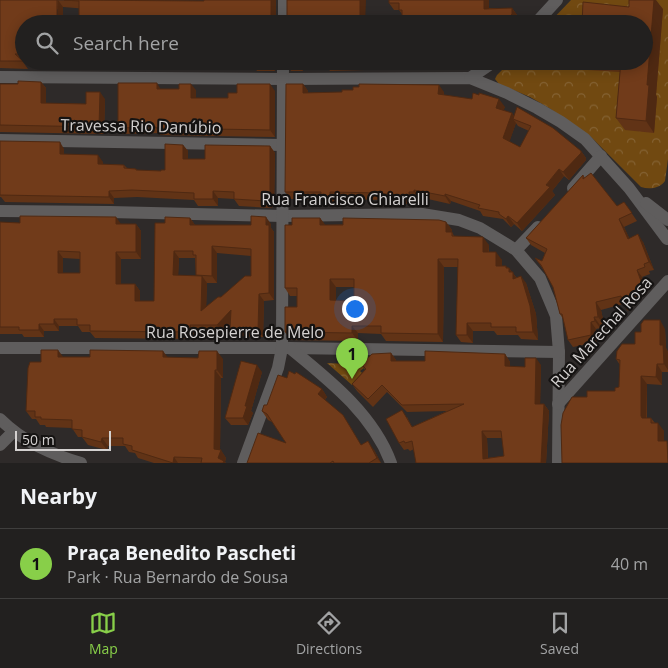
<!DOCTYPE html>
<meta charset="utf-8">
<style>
:root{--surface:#22201f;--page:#2a2828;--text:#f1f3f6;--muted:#a2a3a4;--line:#3f3e3d;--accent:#88cf49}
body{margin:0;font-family:"Open Sans",sans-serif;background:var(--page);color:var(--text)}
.scale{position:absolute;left:15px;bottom:12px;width:96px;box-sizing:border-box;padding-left:5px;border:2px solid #d4d1d0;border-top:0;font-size:14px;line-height:18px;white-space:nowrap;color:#d4d1d0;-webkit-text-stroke:4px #151312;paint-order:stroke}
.you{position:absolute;left:354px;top:308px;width:18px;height:18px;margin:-12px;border:4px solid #fff;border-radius:50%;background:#1a73e8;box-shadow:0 0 0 8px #1a73e833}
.badge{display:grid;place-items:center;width:32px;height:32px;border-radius:50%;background:var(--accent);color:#111;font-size:16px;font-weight:700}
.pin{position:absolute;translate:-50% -41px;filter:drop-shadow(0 1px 2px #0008)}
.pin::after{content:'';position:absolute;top:26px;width:18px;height:15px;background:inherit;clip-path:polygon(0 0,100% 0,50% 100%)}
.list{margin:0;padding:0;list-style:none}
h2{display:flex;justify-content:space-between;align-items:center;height:65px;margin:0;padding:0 20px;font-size:21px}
h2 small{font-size:16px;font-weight:400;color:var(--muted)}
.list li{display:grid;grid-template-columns:32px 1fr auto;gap:15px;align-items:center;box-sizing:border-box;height:70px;padding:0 20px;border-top:1px solid var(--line)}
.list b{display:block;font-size:19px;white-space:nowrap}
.list p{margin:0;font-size:16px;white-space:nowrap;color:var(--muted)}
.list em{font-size:16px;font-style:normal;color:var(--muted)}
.icon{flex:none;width:28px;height:28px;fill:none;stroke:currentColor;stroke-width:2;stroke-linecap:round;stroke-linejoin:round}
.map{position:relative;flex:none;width:668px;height:463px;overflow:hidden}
.search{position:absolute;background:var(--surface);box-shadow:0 2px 12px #0003;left:15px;right:15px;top:15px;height:55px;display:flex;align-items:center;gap:12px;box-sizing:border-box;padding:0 18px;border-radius:28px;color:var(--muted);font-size:19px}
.sheet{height:135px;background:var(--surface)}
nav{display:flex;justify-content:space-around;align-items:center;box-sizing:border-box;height:70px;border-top:1px solid var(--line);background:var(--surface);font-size:14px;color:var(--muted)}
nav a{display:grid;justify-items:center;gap:2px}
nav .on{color:var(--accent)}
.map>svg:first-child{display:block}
</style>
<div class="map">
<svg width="668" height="463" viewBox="0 0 668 463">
<defs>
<pattern id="forest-crowns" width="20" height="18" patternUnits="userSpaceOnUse" patternTransform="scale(1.25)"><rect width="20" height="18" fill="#714911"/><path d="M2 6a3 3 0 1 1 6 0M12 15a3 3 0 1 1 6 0" fill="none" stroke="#846233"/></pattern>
</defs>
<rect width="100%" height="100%" fill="#2e2a29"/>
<g fill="url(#forest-crowns)">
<path d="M 571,0 L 668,0 L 668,159 L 665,181 C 660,188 650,190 641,187 L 590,136 L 549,108 L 530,97 L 499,84 L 495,79 L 497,75 L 511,61 L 644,61 L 644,24 L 548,24 Z"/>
<polygon points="327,363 368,365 360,371 362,373 352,385"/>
</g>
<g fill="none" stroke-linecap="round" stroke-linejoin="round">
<g stroke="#5f5d5d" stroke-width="12">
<polyline points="284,24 284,0"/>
<polyline points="535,24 557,0"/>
<polyline points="0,77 283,79 470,78 507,93 537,108 561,122 585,139 629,188 667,239"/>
<polyline points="470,78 495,61"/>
<polyline points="0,140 282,145"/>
<polyline points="573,188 601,156"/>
<polyline points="646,203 668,220"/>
<polyline points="0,211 110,212 282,216 422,214 459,220 480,228 516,250 540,278 556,316 559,352 558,463"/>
<polyline points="516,250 538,227"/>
<polyline points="0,348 290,348 559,352"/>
<path d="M 290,348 C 329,380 373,414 391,463"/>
<polyline points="558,404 668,281"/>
<path d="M 0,419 C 23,442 51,454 81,463"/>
<polyline points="0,445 13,432"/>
<polyline points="243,463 278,368 282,348 283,61"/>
</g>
</g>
<g fill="#613316" fill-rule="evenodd">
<polygon points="0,0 204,1 276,0 276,24 63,7 24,24 24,61 31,61 23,62 28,69 0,68"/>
<polygon points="389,0 489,0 489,8 512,8 517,15 517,21 514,24 402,24 402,14 399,10 394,10 389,3"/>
<polygon points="629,7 663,9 656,95 657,97 654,133 625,130 616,118 620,72 588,70 582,61 644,61"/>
<polygon points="49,61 200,61 199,70 135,69 131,64 113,64 113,69 65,69 60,62"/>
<polygon points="239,61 276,61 275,71 257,71 252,64 241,64"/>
<polygon points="286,61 365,61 365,70 330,71 326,65 303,64 303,71 291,71 286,63"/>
<rect x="406" y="61" width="18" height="1"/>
<polygon points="448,61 468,61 462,66 453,70"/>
<polygon points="41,82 46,88 46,103 86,104 105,99 104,134 0,132 0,84 18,84"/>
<path d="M 303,84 L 308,91 L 308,93 L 444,92 L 444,95 L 505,107 L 503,110 L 512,113 L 514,116 L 581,151 L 586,158 L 586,160 L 569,180 L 564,176 L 552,191 L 555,195 L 522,231 L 514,224 L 511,227 L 503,219 L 483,216 L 480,211 L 451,201 L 450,204 L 419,197 L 419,200 L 415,200 L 414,205 L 385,200 L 336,199 L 335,206 L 326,206 L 321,200 L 291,199 L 285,192 ZM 516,123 L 518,126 L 529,131 L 520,147 L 509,142 Z"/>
<polygon points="161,89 196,90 196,98 228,98 237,93 275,91 275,137 160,135 159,133 122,134 118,128"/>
<polygon points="0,141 64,149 64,154 103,162 103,164 124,165 127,168 136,169 137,170 161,171 165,170 183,145 188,151 188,159 205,159 270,146 275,153 274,206 271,208 239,206 234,199 218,198 218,206 198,206 194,200 137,197 114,198 114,204 5,202 1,197 0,197"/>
<polygon points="583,175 585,178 617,206 624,202 637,221 624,227 629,238 643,242 654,270 649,271 650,274 642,277 647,291 628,311 623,304 601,310 604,324 600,325 600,328 596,329 597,342 573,347 568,340 563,319 560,314 553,287 543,269 535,258 542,261 545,253 531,245 526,238"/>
<path d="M 190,218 L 195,225 L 251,225 L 271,224 L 271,228 L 274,232 L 274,300 L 264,301 L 263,337 L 235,336 L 230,329 L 231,323 L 222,332 L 195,332 L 195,339 L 95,338 L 90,332 L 82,332 L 78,326 L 59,326 L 59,331 L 44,331 L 44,337 L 24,337 L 22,334 L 0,334 L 0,222 L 20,223 L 136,224 L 141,231 L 141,259 L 121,259 L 121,284 L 135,284 L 140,291 L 140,301 L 154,301 L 165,223 ZM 217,253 L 251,256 L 251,276 L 221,297 L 206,306 L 207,283 L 217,283 ZM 63,258 L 80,259 L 80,273 L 63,273 ZM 179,258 L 195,258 L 196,276 L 178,275 Z"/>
<path d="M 320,218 L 325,225 L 446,222 L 452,230 L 452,232 L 454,236 L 489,245 L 489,252 L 502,260 L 502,266 L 509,268 L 516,277 L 526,283 L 536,314 L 538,340 L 521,339 L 518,335 L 497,335 L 494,331 L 473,331 L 473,343 L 461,342 L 456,335 L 458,267 L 444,267 L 443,342 L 386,341 L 381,334 L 358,333 L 358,341 L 290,340 L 285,332 L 297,307 L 297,296 L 290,296 L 285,288 L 292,225 ZM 336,287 L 354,287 L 354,301 L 336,300 Z"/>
<polygon points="665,329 666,348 668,352 668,372 662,372 662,385 647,384 647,418 651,418 655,423 664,431 664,441 668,463 587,397 615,391 619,387 620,365 616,359 635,344 641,332"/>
<path d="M 391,353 L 396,360 L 396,361 L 425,361 L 505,354 L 510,362 L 510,367 L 525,367 L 541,365 L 540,404 L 544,404 L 549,411 L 546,463 L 416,463 L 414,449 L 410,451 L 408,449 L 404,450 L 399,443 L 407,417 L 412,427 L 447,411 L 407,412 L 387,392 L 373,407 L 357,391 L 352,384 L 365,370 L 361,364 ZM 487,438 L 502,438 L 504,456 L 488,458 Z"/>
<polygon points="63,357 168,358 223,359 223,378 221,378 220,449 226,458 225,462 226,463 154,463 138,458 135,453 129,452 125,446 108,446 107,450 88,445 82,437 78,437 72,428 46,427 45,425 40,425 36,419 32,419 26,411"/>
<polygon points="262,372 251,411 253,413 248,425 231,425 225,418"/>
<polygon points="287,378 322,389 327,397 325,400 348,423 361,445 374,450 381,463 247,463 286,443 272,422 268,420 262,411 267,405"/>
</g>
<g fill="#4f2912">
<polygon points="58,0 63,7 63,24 57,24"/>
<polygon points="271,0 276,0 276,24 275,24 271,17"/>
<polygon points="360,0 366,0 365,24 360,24"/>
<polygon points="484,0 489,0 489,16 484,9"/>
<polygon points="649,0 656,0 663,9 656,95 657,97 654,133 646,121"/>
<polygon points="512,8 517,15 517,21 514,24 503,24"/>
<polygon points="108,61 111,61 113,64 113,69"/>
<polygon points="194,61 200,61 199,70 194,63"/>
<polygon points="270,61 276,61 275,71 270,63"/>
<polygon points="298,61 301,61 303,64 303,71 298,63"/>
<polygon points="360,61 365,61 365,70 360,63"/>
<polygon points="41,82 46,88 46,110 41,103"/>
<polygon points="157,83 161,90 157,89"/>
<polygon points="191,84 196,90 196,104 191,98"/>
<polygon points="270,84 275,91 275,137 270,130"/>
<polygon points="303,84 308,91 308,101 303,93"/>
<polygon points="439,85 444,92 443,102 438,94"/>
<polygon points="100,92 105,99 104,134 99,127"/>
<polygon points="499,99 505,107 502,115 496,108"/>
<polygon points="512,113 517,120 513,119 516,123 508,146 503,138"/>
<polygon points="60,142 64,149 64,161 60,154"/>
<polygon points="183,145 188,151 188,166 183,159"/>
<polygon points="270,146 275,153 274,206 270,200"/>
<polygon points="581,151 586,158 586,160 569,180 563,172"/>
<polygon points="98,155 103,162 102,171 98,164"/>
<polygon points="559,169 564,176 552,191 555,195 522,231 517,223"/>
<polygon points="414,190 419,197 419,200 414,192"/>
<polygon points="109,191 114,198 114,204 109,197"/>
<polygon points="213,191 218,198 218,206 213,199"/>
<polygon points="330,192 336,199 335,206 330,199"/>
<polygon points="409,192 415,200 414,205 409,197"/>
<polygon points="445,194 451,201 450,204 445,196"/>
<polygon points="508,216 514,224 511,227 506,219"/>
<polygon points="116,217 121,224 116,224"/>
<polygon points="266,217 271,224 271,228 274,232 274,300 269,293"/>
<polygon points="190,218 195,225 190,225"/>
<polygon points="320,218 326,226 320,225"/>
<polygon points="619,219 624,227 633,246 628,239"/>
<polygon points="446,222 452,230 451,240 446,232"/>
<polygon points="136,224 141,231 141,259 136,252"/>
<polygon points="638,234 643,242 654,270 649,262"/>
<polygon points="483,237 489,245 488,260 483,252"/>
<polygon points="212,246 217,253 217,283 212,276"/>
<polygon points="58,251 63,258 63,280 58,273"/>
<polygon points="174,251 179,258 178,282 173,275"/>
<polygon points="116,252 121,259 121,291 116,284"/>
<polygon points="496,252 502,260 502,274 496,266"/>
<polygon points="438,259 444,267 443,342 438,334"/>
<polygon points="506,266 509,270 509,268 518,280 518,287 506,268"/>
<polygon points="637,270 642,277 647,291 642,284"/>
<polygon points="202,276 207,283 206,318 201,311"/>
<polygon points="521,276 526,283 536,314 538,340 533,332"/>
<polygon points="330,279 336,287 336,308 330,300"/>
<polygon points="135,284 140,291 140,308 135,301"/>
<polygon points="259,294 264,301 263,337 258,330"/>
<polygon points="596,302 601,310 604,324 598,317"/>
<polygon points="231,310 236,317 222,332 217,325"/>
<polygon points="594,317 600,325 600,328 595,321"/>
<polygon points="54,319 59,326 59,331 54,324"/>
<polygon points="660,320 665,329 666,348 668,352 668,370 664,364 660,345"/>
<polygon points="591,322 596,329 597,342 591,335"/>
<polygon points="467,323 473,331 473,343 467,335"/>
<polygon points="39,324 44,331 44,337 39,330"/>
<polygon points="190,325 195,332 195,339 190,332"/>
<polygon points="352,326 358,333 358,341 352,333"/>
<polygon points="58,350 64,358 58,357"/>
<polygon points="163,351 169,359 163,357"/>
<polygon points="217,351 223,359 223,378 217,370"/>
<polygon points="391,353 396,360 396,368 391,361"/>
<polygon points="505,354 510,362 510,374 505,366"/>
<polygon points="536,358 541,365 540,411 535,404"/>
<polygon points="657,364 662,372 662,385 656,377"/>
<polygon points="257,365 262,372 251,411 253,413 248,425 243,418 245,406"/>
<polygon points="215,370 221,378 220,453 221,450 226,458 225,462 226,463 221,463 218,458 214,449"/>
<polygon points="641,376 647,384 646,424 641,416"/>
<polygon points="322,389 327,397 323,402 318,394"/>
<polygon points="544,404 549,411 546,463 541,463"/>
<polygon points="658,423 664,431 664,449 658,441"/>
<polygon points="482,431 487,438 488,463 483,459"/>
<polygon points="102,438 108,446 107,450 101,442"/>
<polygon points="368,441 374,450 381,463 377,458"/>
<polygon points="174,457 178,463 173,463"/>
</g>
<g fill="#713b1a" stroke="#4f2912" fill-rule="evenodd">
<polygon points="0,0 57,0 57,24 24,24 24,54 15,54 23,61 0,61"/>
<polygon points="64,0 204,1 204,0 271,0 271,17 274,23 276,24 79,24 79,1"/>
<polygon points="287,0 360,0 360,24 281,24 283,23 287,17"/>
<polygon points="389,0 484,0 484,9 512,8 512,14 503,24 402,24 402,10 399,10 399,3 389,3"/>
<polygon points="629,0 654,0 647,85 649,85 646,121 616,118 621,61 644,61 644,24 582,24 583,2 629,7"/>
<polygon points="130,61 194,61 194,63"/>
<rect x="252" y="61" width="18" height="2"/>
<rect x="286" y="61" width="12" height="2"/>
<rect x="325" y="61" width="35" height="2"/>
<polygon points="18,81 41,82 41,103 86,104 86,92 100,92 99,127 0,125 0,84 18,84"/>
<polygon points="118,83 157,83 157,89 179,89 179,84 191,84 191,98 228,98 228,93 237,93 237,84 270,84 270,130 156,128 156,127 118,128"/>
<polygon points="286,84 303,84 303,93 342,92 342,90 353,90 353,87 359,87 359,84 439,85 438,94 472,99 473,93 479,95 479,93 499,99 496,108 512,113 503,138 520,147 531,126 513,119 517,107 553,128 581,151 581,153 563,172 559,169 546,185 550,187 517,223 508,216 506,219 499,214 499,212 478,208 480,205 445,194 445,196 414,190 414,192 409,192 409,197 380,193 330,192 330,199 321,199 321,192 285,192"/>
<polygon points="0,141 60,142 60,154 98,155 98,164 124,165 124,168 136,169 136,170 161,171 161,170 165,170 165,144 183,145 183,159 205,159 205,145 270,146 270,200 266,201 234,199 234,192 213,191 213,199 194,199 194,193 132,190 109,191 109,197 0,195"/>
<polygon points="591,173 617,206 624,202 632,213 619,219 628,239 638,234 649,262 644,264 645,267 637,270 642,284 623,304 621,296 596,302 598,317 594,317 595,321 591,322 591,335 568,340 562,314 560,314 553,287 541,265 535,258 542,261 547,249 526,238 583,175 583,179"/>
<path d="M 20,216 L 116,217 L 116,224 L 136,224 L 136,252 L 116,252 L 116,284 L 135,284 L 135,301 L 154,301 L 155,223 L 165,223 L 165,217 L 190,218 L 190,225 L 251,225 L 251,216 L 266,217 L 266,225 L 269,225 L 269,293 L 259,294 L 258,330 L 230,329 L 231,310 L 217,325 L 190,325 L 190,332 L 90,331 L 90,325 L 77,325 L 77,319 L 54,319 L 54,324 L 39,324 L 39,330 L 19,330 L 19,327 L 0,327 L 0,222 L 20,223 ZM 212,246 L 251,249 L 251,276 L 245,276 L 221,297 L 218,297 L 201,311 L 202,276 L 173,275 L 174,251 L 193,251 L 193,255 L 196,255 L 196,275 L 212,276 ZM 58,251 L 80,252 L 80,273 L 58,273 Z"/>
<path d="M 292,218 L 320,218 L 320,225 L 343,225 L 343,218 L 439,220 L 446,222 L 446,232 L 452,232 L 452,236 L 483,237 L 483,252 L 496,252 L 496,266 L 506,266 L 506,268 L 509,268 L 509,272 L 513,272 L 513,279 L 521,276 L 530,306 L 533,332 L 516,332 L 516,327 L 491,327 L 491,323 L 467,323 L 467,335 L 456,335 L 458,259 L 438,259 L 438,334 L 381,333 L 381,326 L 352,326 L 352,333 L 285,332 L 285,307 L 297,307 L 297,288 L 285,288 L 285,225 L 292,225 ZM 330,279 L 354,279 L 354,301 L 330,300 Z"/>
<polygon points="644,320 660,320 660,345 663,345 664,364 657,364 656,377 641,376 641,416 642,418 651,418 651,423 658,423 658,441 667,441 668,463 562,463 561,425 563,413 572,397 587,397 587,391 615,391 615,388 619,387 620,360 616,359 617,351 622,344 635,344 635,332 641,332 641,324"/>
<polygon points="41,350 58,350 58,357 90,357 90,350 163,351 163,357 198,358 199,351 217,351 217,370 215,370 214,449 221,450 218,458 224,461 223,463 201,463 202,458 174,457 173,463 132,450 132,446 123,444 123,438 102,438 101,442 82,437 82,430 72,429 72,420 41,419 41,417 35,417 35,411 26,411 28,368 30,362 41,362"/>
<path d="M 425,351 L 505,354 L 505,366 L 525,367 L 525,358 L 536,358 L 535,404 L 544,404 L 541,463 L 416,463 L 412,441 L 405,443 L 404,441 L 399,443 L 386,419 L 402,410 L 412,427 L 464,404 L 402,405 L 382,385 L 368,399 L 352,384 L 366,369 L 361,364 L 372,354 L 391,353 L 391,361 L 425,361 ZM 482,431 L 501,431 L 504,456 L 483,459 Z"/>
<polygon points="241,361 257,365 245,406 247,406 243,418 225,418"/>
<polygon points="289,371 295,374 296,372 322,389 318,394 343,415 361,445 368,441 377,458 369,463 334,463 333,461 330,463 247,463 258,433 286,443 267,414 262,411 264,405 267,405 278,375 287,378"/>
</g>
<g text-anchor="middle" stroke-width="4.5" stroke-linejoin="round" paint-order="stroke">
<g font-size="16" fill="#d4d1d0" stroke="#151312">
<text transform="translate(141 126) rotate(1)" y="6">Travessa Rio Danúbio</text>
<text x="345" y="205">Rua Francisco Chiarelli</text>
<text x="235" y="338">Rua Rosepierre de Melo</text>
<text transform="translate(601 332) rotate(-48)" y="6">Rua Marechal Rosa</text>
</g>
</g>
</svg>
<div class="scale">50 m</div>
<div class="you"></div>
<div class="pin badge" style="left:352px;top:379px">1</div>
<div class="search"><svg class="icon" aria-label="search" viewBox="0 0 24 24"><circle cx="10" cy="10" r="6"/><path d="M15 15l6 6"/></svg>Search here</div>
</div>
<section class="sheet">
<h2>Nearby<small></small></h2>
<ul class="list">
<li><span class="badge">1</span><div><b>Praça Benedito Pascheti</b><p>Park · Rua Bernardo de Sousa</p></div><em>40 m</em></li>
</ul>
</section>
<nav>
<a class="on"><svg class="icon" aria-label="map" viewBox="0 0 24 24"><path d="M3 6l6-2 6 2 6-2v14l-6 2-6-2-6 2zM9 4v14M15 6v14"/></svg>Map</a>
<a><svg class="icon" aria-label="directions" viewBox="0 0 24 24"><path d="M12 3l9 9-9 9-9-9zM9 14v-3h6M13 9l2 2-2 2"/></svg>Directions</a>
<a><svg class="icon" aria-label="saved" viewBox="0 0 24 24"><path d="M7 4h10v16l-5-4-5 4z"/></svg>Saved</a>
</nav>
